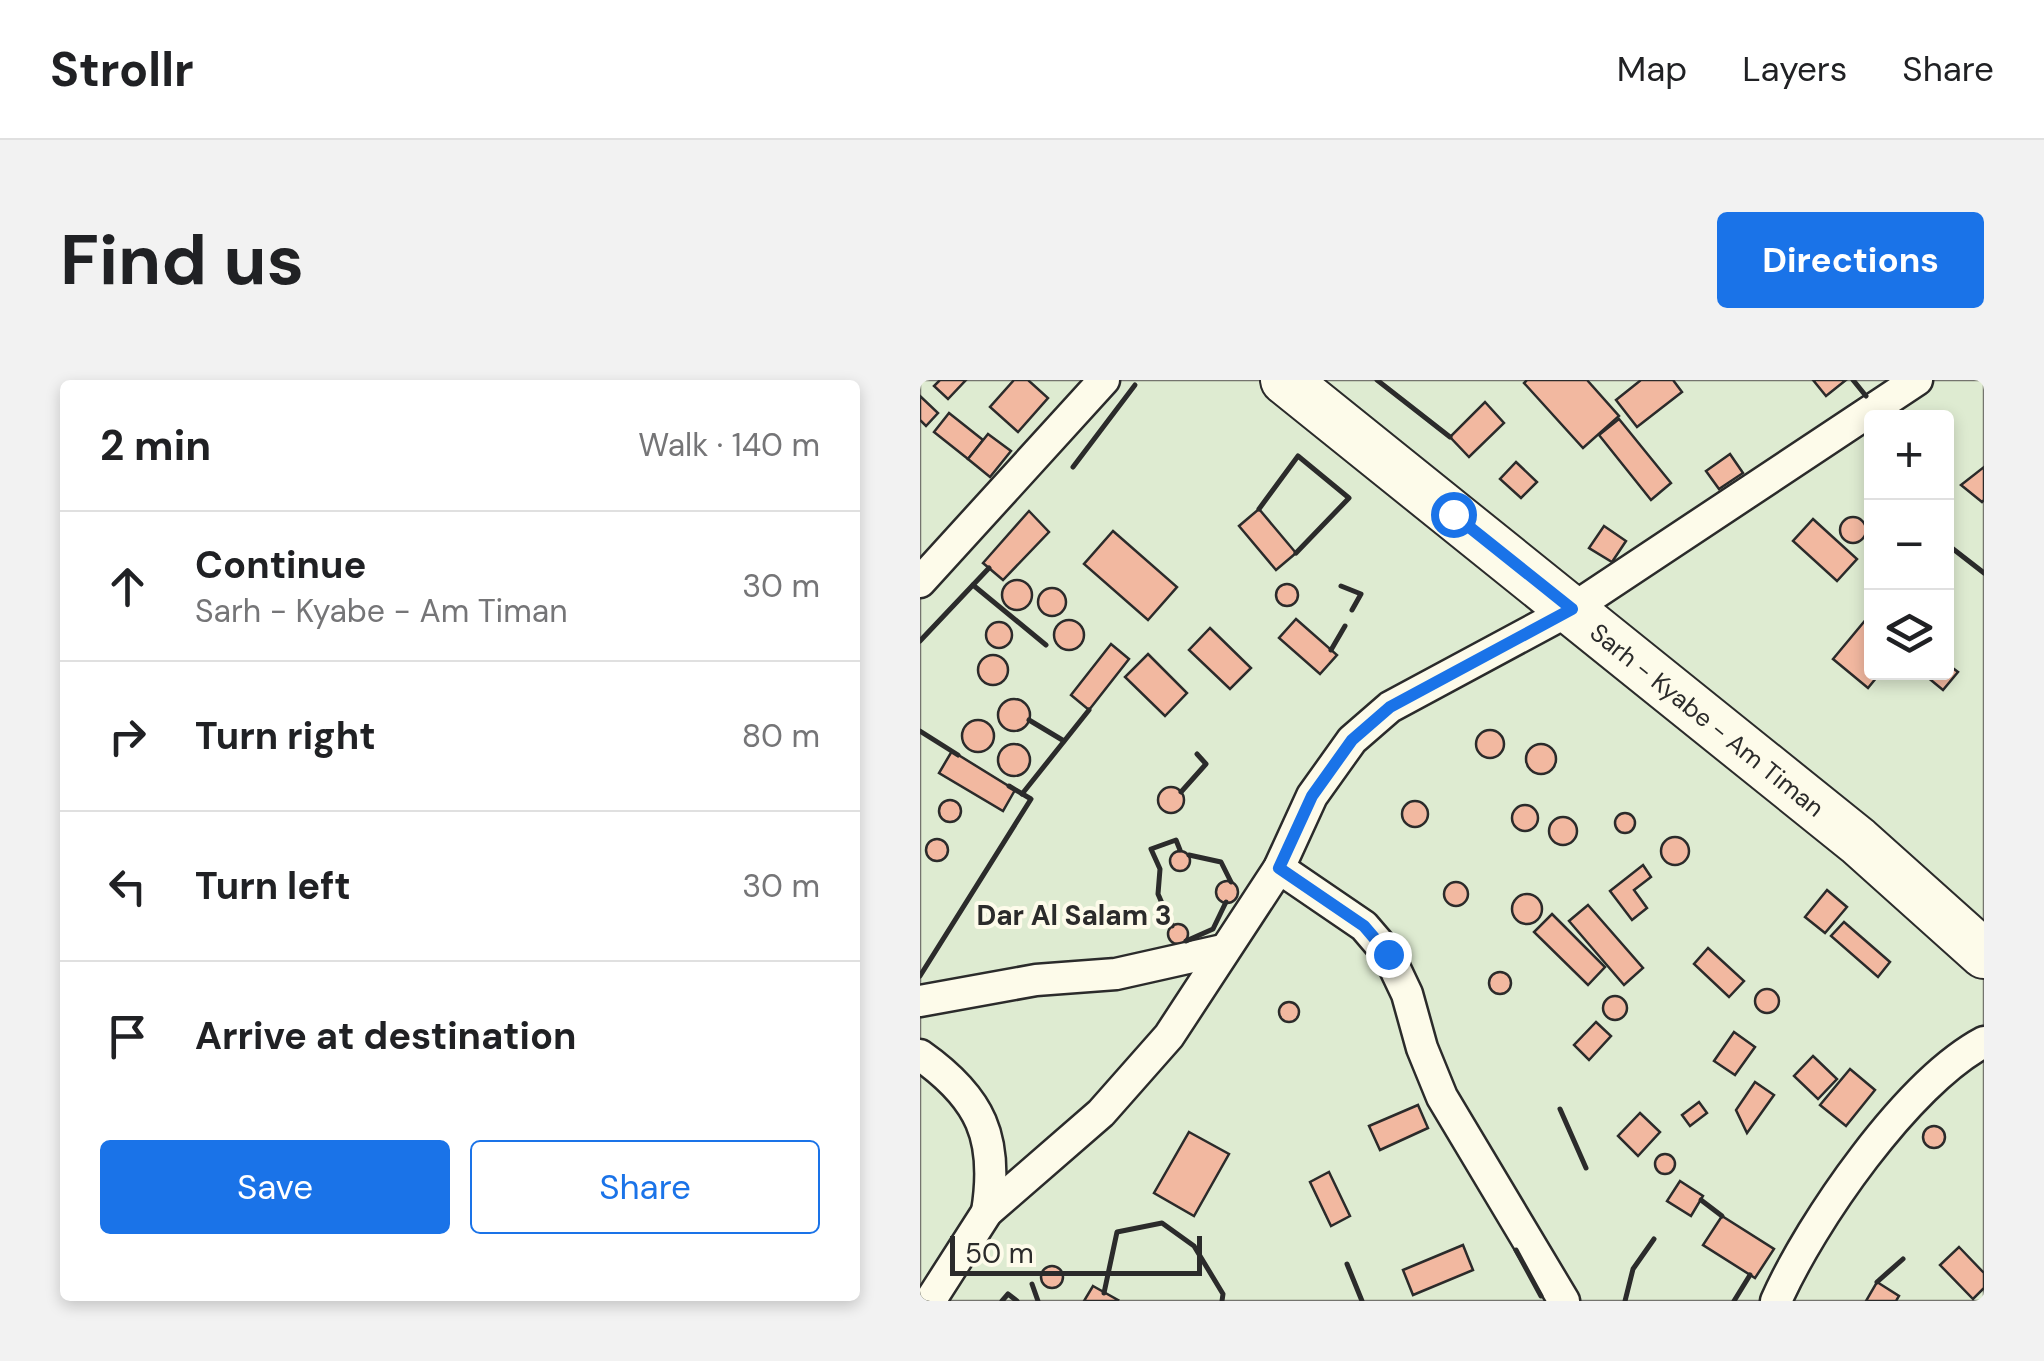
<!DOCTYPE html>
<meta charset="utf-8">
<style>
:root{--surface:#fff;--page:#f2f2f2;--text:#202124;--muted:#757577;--line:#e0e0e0;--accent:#1a73e8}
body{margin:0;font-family:"DM Sans",sans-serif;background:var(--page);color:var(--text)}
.controls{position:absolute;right:30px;top:30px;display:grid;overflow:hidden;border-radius:10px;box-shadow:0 5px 15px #0003}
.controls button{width:90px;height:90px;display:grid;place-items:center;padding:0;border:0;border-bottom:2px solid var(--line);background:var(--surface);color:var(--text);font:50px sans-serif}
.scale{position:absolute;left:30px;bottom:25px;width:252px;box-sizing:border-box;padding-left:10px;border:5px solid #2b2b2b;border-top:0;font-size:28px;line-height:35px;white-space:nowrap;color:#2b2b2b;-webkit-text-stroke:8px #fdfbea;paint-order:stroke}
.stop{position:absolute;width:30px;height:30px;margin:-22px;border:8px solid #1a73e8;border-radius:50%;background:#fff}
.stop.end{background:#1a73e8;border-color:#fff;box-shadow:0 2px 10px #0008}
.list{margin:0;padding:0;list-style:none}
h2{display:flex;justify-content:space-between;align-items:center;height:130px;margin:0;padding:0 40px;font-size:42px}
h2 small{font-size:32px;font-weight:400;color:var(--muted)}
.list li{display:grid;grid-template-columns:65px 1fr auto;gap:30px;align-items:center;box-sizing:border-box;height:150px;padding:0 40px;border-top:2px solid var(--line)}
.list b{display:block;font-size:38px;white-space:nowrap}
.list p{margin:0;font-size:32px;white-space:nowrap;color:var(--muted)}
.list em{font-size:32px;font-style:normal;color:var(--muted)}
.actions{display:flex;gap:20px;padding:30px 40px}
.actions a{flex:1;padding:22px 0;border:2px solid var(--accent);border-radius:10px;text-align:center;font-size:35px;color:var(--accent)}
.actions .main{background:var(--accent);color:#fff}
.icon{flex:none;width:55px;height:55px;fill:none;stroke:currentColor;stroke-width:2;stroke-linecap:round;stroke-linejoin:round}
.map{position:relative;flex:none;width:1064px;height:921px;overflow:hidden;border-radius:10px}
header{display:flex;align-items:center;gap:60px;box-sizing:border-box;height:140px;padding:0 50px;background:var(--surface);border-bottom:2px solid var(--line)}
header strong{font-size:48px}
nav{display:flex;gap:55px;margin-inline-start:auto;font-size:35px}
.intro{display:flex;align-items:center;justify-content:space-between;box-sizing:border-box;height:240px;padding:0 60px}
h1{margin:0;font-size:70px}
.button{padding:25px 45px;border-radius:10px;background:var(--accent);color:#fff;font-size:35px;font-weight:700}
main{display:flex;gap:60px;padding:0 60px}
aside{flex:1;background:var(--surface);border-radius:10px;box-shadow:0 5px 15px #0003}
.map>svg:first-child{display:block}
</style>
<header>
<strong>Strollr</strong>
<nav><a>Map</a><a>Layers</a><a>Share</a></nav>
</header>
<div class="intro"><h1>Find us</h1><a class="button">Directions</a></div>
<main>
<aside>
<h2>2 min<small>Walk · 140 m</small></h2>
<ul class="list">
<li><svg class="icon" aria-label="ahead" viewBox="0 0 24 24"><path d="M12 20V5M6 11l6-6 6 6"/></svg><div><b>Continue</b><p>Sarh - Kyabe - Am Timan</p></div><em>30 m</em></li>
<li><svg class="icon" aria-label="right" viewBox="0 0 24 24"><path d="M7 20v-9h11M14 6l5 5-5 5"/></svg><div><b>Turn right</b></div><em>80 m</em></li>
<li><svg class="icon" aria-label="left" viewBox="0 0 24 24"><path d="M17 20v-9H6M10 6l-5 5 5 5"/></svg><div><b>Turn left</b></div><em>30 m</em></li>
<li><svg class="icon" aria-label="arrive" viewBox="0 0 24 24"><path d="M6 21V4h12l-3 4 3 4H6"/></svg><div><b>Arrive at destination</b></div></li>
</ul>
<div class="actions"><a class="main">Save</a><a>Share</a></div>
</aside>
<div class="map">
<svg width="1064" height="921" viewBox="0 0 1064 921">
<rect width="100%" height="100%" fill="#fdfbea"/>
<path fill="#deebd1" stroke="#74746e" stroke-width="2.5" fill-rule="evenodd" d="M 0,0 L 1064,0 L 1064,921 L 0,921 ZM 952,38 L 1026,38 L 1026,292 L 952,292 Z"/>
<g fill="#f2b8a0" stroke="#2b2b2b" stroke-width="2.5">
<polygon points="20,0 46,0 28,19 14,6"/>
<polygon points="94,0 108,0 128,18 98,52 70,27"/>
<polygon points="607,0 667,0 699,36 663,68 604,3"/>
<polygon points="721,0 753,0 762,12 717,47 696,20"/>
<polygon points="893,0 926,0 906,16"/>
<polygon points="0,16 18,33 6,46 0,40"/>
<polygon points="565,22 584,43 549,77 530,57"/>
<polygon points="29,33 63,60 48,79 14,52"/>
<polygon points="699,39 751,103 731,120 679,55"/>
<polygon points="68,54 91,71 70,97 48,79"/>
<polygon points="810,74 823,93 799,109 786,91"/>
<polygon points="596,82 617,102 601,118 580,99"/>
<polygon points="1064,87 1064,120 1062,122 1041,105"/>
<polygon points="339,129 376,173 356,190 319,146"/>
<polygon points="109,131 129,152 83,200 63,183"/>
<circle cx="933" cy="150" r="13"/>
<polygon points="893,139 937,179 917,201 873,161"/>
<polygon points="684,146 706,161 692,182 669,168"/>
<polygon points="193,151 257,207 228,240 164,184"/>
<circle cx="97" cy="215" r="15"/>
<circle cx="367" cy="215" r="11"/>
<circle cx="132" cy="222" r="14"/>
<polygon points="948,237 952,240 952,292 961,292 948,308 913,279"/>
<polygon points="376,239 417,275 400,294 359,258"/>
<circle cx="149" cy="255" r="15"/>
<circle cx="79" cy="255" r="13"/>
<polygon points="290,248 331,288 310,309 269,270"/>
<polygon points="191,264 209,279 169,330 151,315"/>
<polygon points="228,274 267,313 245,336 205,297"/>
<circle cx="73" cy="290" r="15"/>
<polygon points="1026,283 1038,292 1023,310 1006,296 1009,292 1026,292"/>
<circle cx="94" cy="335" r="16"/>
<circle cx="58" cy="356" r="16"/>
<circle cx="570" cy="364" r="14"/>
<circle cx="94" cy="380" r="16"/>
<circle cx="621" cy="379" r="15"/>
<polygon points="32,371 95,410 83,431 19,393"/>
<circle cx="251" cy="420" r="13"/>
<circle cx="30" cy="431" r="11"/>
<circle cx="495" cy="434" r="13"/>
<circle cx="605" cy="438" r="13"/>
<circle cx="705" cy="443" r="10"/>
<circle cx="643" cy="451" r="14"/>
<circle cx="755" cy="471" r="14"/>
<circle cx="17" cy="470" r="11"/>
<circle cx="260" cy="481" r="10"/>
<polygon points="723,485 731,497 714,510 727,528 712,540 690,511"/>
<circle cx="307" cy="512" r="11"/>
<circle cx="536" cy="514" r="12"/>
<polygon points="907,510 927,527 905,553 885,537"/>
<circle cx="607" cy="529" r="15"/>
<polygon points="668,525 723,588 704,605 649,541"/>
<polygon points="632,534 685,587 668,605 614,552"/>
<polygon points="924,542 970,582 958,597 911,556"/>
<circle cx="258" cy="554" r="10"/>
<polygon points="788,568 824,601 809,617 774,584"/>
<circle cx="580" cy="603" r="11"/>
<circle cx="847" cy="621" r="12"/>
<circle cx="695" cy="628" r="12"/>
<circle cx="369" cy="632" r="10"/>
<polygon points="676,642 691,656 669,680 654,665"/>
<polygon points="814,652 835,667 815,695 794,681"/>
<polygon points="893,676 917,699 898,719 874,696"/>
<polygon points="930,689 955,710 926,746 900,725"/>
<polygon points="835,702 854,715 827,753 816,730"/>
<polygon points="779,722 787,733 770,746 762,735"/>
<polygon points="498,725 508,748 460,770 449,746"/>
<polygon points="720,733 740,752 718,776 698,756"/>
<circle cx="1014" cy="757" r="11"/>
<polygon points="269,752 309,774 274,836 234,813"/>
<circle cx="745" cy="784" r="10"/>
<polygon points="409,792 430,836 411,846 390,802"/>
<polygon points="760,801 783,816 771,836 747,821"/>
<polygon points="802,836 854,869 835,898 783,865"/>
<polygon points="543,865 553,890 493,915 483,890"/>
<polygon points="1039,867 1064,893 1064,908 1053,919 1020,885"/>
<circle cx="132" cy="897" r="11"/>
<polygon points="957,902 979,916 976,921 946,921"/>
<polygon points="173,906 198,920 197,921 164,921"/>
</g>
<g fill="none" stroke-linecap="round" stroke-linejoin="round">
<defs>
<g id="street">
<polyline points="0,202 184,0"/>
<polyline points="359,488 444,546 468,574 487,614 502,668 522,717 644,921"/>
<polyline points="0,621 116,600 196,594 303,570"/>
<path d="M 0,675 C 61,718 79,758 67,832"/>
<polyline points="10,921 67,832 181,733 249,656 359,488 392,416 432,360 470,327 652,229 997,0"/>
<path d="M 856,921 C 891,842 987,703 1064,662"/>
</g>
<g id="primary">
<path id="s1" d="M 365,0 L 938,461 L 1064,574"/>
</g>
</defs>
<use href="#street" stroke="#2b2b2b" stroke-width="35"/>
<use href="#primary" stroke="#2b2b2b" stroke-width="52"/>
<use href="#street" stroke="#fdfbea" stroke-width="30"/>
<use href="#primary" stroke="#fdfbea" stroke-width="48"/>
<g stroke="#2b2b2b" stroke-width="5">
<polyline points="457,0 530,57"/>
<polyline points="933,0 946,16"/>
<polyline points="153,87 215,5"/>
<polyline points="339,129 378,76 429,118 376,173"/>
<polyline points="1028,165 1064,193"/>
<polyline points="53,205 126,265"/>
<polyline points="421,206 441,214 432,230"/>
<polyline points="0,261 69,188"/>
<polyline points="411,270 425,246"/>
<polyline points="109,340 144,361"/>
<polyline points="0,351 38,375"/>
<polyline points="261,412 286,384 277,374"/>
<polyline points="102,414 169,330"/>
<polyline points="269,475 301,482 311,502"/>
<polyline points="252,546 238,514 240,489 231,469 256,460 260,470"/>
<polyline points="266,561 293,549 306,522"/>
<polyline points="0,596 111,419 89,406"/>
<polyline points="640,729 666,788"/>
<polyline points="781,820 802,836"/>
<polyline points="596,870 621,916"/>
<polyline points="427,884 442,921"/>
<polyline points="957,902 983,879"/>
<polyline points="112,904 118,921"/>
<polyline points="184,913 197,852 242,843 274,866 303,914 302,921"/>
<polyline points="82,921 88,914 97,921"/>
<polyline points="705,921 713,889 734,859"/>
<polyline points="814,921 830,895"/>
</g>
</g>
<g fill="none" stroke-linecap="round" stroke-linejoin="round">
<polyline stroke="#1a73e8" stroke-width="12" points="468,574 444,546 359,488 392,416 432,360 470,327 652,229 533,134"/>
</g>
<g text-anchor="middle" stroke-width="8" stroke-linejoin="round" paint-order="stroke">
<g font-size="25" fill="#2b2b2b" stroke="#fdfbea">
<text dy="9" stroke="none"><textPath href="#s1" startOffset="542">Sarh - Kyabe - Am Timan</textPath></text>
</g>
<g font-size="28" font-weight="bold" fill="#2b2b2b" stroke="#fdfbea">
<text x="154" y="545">Dar Al Salam 3</text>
</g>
</g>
</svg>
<div class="controls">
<button>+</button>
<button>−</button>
<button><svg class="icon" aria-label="layers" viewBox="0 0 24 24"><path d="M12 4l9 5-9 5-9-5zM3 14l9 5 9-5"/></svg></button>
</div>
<div class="scale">50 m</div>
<div class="stop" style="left:533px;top:134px"></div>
<div class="stop end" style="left:468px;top:574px"></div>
</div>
</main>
